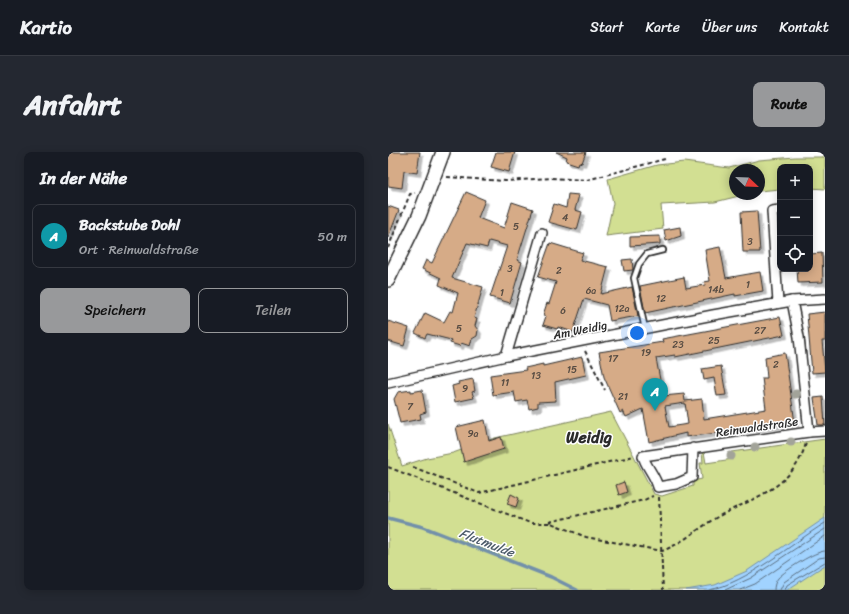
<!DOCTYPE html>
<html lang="de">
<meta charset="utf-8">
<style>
:root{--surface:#171b24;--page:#242831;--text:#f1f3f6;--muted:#9ea1a6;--line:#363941;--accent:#98999b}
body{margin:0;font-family:Sriracha,sans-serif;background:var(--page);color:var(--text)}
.controls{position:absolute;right:12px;top:12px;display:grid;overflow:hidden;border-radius:8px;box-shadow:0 2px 10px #0003}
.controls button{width:36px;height:36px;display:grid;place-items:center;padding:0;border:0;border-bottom:1px solid var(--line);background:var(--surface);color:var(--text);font:20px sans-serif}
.compass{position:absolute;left:341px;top:12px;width:36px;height:36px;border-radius:50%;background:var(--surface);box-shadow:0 2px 10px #0003;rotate:113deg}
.you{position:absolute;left:249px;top:181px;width:14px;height:14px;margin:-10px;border:3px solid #fff;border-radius:50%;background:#1a73e8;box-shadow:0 0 0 6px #1a73e833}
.badge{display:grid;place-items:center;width:26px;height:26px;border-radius:50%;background:var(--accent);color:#fff;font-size:13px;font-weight:700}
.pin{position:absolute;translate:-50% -33px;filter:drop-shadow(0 1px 2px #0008)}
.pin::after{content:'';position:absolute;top:21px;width:14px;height:12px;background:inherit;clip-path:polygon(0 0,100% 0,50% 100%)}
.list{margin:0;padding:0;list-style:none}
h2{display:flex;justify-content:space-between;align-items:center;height:52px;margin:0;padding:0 16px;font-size:17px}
h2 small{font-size:13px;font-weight:400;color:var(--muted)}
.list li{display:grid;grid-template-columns:26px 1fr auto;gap:12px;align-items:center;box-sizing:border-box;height:64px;margin:0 8px 8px;padding:0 8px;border:1px solid var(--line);border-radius:8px}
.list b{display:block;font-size:15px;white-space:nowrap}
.list p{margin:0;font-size:13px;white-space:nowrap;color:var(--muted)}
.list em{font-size:13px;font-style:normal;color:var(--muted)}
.actions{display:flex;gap:8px;padding:12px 16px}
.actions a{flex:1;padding:9px 0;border:1px solid var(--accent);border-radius:8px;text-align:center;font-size:14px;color:var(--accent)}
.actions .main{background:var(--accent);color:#111}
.icon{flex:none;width:22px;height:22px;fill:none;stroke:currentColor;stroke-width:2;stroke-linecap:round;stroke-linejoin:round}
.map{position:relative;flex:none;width:437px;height:438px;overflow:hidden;border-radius:8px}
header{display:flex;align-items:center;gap:24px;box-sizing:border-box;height:56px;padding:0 20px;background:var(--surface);border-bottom:1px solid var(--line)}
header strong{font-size:19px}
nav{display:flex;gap:22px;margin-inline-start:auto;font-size:14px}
.intro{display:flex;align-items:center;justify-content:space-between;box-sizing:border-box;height:96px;padding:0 24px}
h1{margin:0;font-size:28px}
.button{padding:10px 18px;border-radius:8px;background:var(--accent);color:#111;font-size:14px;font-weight:700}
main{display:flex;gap:24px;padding:0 24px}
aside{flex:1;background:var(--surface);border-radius:8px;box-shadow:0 2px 10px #0003}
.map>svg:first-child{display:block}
</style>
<header>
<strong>Kartio</strong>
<nav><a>Start</a><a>Karte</a><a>Über uns</a><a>Kontakt</a></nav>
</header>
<div class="intro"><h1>Anfahrt</h1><a class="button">Route</a></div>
<main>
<aside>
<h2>In der Nähe<small></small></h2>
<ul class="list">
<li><span class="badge" style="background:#0f9aa8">A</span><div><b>Backstube Dohl</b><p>Ort · Reinwaldstraße</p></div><em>50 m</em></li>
</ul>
<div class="actions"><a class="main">Speichern</a><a>Teilen</a></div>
</aside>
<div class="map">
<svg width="437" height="438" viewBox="0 0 437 438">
<defs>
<filter id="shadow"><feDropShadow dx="3.5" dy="3.5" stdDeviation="0" flood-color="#0004"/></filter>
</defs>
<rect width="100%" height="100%" fill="#fff"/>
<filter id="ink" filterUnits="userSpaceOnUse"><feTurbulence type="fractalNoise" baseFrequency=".025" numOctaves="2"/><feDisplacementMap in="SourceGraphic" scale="8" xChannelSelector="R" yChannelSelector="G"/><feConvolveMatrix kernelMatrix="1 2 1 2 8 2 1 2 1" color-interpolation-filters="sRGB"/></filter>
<g filter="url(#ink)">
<g fill="#d2df92" stroke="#7e855e">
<polygon points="407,5 437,5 437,37 422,36 422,15 392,15 392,37 371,39 371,18 347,18 347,42 359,42 327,50 273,53 275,77 218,84 225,51 220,27 269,13 296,10 341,16 371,8"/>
<polygon points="223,260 266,342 274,344 305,334 305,329 314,327 312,311 315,311 314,300 316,300 318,311 345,307 344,300 437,287 437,438 0,438 0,272 14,314 39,306 65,301 107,286"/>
</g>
<polygon fill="#a1d3ff" stroke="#7290aa" points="437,366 437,413 399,438 298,438 327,433 359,419"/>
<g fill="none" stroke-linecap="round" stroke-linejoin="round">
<g stroke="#5a6e80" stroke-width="1">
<path d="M 321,438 C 359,431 403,392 437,371"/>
<polyline points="337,438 363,426 437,377"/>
<polyline points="352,438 367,432 437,384"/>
<path d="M 386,438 C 386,434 387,430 390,426 C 398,418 427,399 437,399"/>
<polyline points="392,438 396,430 431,406 437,405"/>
<polyline points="397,438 399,433 437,410"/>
</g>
<polyline stroke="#7290aa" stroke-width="3.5" points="0,366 35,375 163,425 189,438"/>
</g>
<g fill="#d6ab87" stroke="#2b2b2b" fill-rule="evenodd" filter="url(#shadow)">
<polygon points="0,0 32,0 29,21 16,19 14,36 0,34"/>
<polygon points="108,0 127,0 121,20 103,15"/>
<polygon points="168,0 198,0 194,11 191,10 190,13 178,9 179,5"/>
<polygon points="78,40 97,48 90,66 116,76 124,50 145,57 129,108 134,110 122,151 102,145 119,94 101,89 99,96 79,91 64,126 95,135 86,166 89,167 87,174 90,178 89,184 84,187 82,194 73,191 72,194 62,191 63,188 39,182 37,186 27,181 37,161 56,170 62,159 65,160 70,141 51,133 53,126 34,117 38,108 44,111"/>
<polygon points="180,42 191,43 187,58 194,60 189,78 160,70 166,52 178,56"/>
<polygon points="0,54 11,58 0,86"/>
<polygon points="369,59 372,100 355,100 353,60"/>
<polygon points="292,75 293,84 278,89 276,78"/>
<polygon points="272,84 272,92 242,94 242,85"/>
<polygon points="162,91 195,101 192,108 220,115 213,142 244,135 250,164 222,169 219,153 196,147 185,180 170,175 169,177 155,173 158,164 155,163 159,151 161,152 168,130 150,125"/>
<polygon points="332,95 338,126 372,120 375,139 347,144 347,142 257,161 252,134 296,125 298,136 317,133 316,130 322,129 317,98"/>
<polygon points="434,101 435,130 410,131 409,117 422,117 422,102"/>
<polygon points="244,107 245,118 236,119 234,108"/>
<polygon points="437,160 437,189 434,189 437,220 424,221 419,162"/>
<path d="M 392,165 L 396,183 L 287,205 L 287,203 L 268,206 L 275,244 L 296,242 L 297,249 L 314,247 L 316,267 L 378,257 L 374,226 L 379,226 L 377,205 L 397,201 L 407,271 L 298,285 L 298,281 L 261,290 L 255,257 L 238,265 L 235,259 L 232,261 L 216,225 L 211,200 L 275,190 L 274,187 ZM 297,251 L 300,272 L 281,275 L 277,254 Z"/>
<polygon points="0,169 21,176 16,194 0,189"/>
<polygon points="194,205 198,223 167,230 168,249 150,250 150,255 141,257 139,248 128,250 126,240 105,243 102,223 138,218 137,216 155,212 155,214"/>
<polygon points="333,214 338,243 329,244 326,226 316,228 314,217"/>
<polygon points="85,227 87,239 84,240 86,246 67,250 64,234 71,232 70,230"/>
<polygon points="23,238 23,240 34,238 38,260 32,262 33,267 12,271 6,247 10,240"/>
<polygon points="435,245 437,273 430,273 426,246"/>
<polygon points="97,268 101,289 113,285 116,297 76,310 68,275"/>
<polygon points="236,330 239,340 231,343 228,333"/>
<polygon points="123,342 131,346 128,355 119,352"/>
</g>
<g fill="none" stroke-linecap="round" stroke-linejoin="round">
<defs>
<polyline id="lane" points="257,177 246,126 251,112 259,102 275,98"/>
<g id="street">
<polyline points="404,149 411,185 421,280"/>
<polyline points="390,151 384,59 392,58"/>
<polyline points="118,204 154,81"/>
<polyline points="0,231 118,204 325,163 404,149 437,147"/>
<path d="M 305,296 L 304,325 L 288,332 L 270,335 C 267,323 258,315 255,304 L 421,280 L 437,279"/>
</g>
<polyline id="secondary" points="0,128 31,64 55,0"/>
</defs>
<use href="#lane" stroke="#2b2b2b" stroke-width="8"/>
<use href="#street" stroke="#2b2b2b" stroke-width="12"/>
<use href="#secondary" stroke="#2b2b2b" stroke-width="16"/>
<g stroke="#2b2b2b" stroke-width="2" stroke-dasharray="4 3" stroke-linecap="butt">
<polyline points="59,25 117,29 163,26 199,28 277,7"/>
<polyline points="0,96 22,42 27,41"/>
<polyline points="197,199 217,238"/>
<polyline points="0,315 142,371 157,371"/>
<polyline points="25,315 91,341 246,304"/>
<polyline points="271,345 275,438"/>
<polyline points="161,370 256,348 265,344"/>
<path d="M 157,371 L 163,371 L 198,385 L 274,399 C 295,391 312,375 331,364 C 367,345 406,335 418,291"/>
</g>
<use href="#lane" stroke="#fff" stroke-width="4.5"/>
<use href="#street" stroke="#fff" stroke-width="9"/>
<use href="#secondary" stroke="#fff" stroke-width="13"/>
</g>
<g fill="#a2a399">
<circle cx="408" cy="242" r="4.5"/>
<circle cx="403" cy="290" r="4.5"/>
<circle cx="367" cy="295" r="4.5"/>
<circle cx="343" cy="304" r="4.5"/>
</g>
</g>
<g text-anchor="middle" stroke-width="3" stroke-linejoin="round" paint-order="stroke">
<g font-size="10" fill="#564b42">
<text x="177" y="69">4</text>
<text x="128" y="78">5</text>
<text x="362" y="93">3</text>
<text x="122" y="120">3</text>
<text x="171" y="122">2</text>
<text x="360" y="136">1</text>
<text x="328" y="141">14b</text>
<text x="203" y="142">6a</text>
<text x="114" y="144">1</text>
<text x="273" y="150">12</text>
<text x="234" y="160">12a</text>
<text x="175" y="162">6</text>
<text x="71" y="180">5</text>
<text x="372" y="182">27</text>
<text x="326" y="192">25</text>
<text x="290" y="196">23</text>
<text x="258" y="204">19</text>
<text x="225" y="210">17</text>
<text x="388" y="216">2</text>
<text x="184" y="221">15</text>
<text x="148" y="227">13</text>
<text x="117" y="234">11</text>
<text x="77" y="240">9</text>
<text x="235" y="248">21</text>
<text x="22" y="258">7</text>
<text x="85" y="285">9a</text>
</g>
<g font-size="12" fill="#2b2b2b" stroke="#fff">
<text transform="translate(192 178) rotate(-11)" y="4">Am Weidig</text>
<text transform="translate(369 275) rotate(-8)" y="4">Reinwaldstraße</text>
</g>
<g font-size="13" font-style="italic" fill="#4e5d6b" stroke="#fff">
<text transform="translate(99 390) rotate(21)" y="5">Flutmulde</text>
</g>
<g font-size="16" font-weight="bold" fill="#2b2b2b" stroke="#fff">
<text x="201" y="291">Weidig</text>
</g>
</g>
</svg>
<div class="controls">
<button>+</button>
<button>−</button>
<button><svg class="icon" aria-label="locate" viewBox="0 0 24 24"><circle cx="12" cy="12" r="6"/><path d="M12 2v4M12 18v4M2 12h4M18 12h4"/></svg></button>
</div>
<svg class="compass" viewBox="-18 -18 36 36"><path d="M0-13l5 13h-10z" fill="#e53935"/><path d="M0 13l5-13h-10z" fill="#9ea1a6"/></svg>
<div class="you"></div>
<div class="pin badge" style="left:267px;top:259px;background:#0f9aa8">A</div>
</div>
</main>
